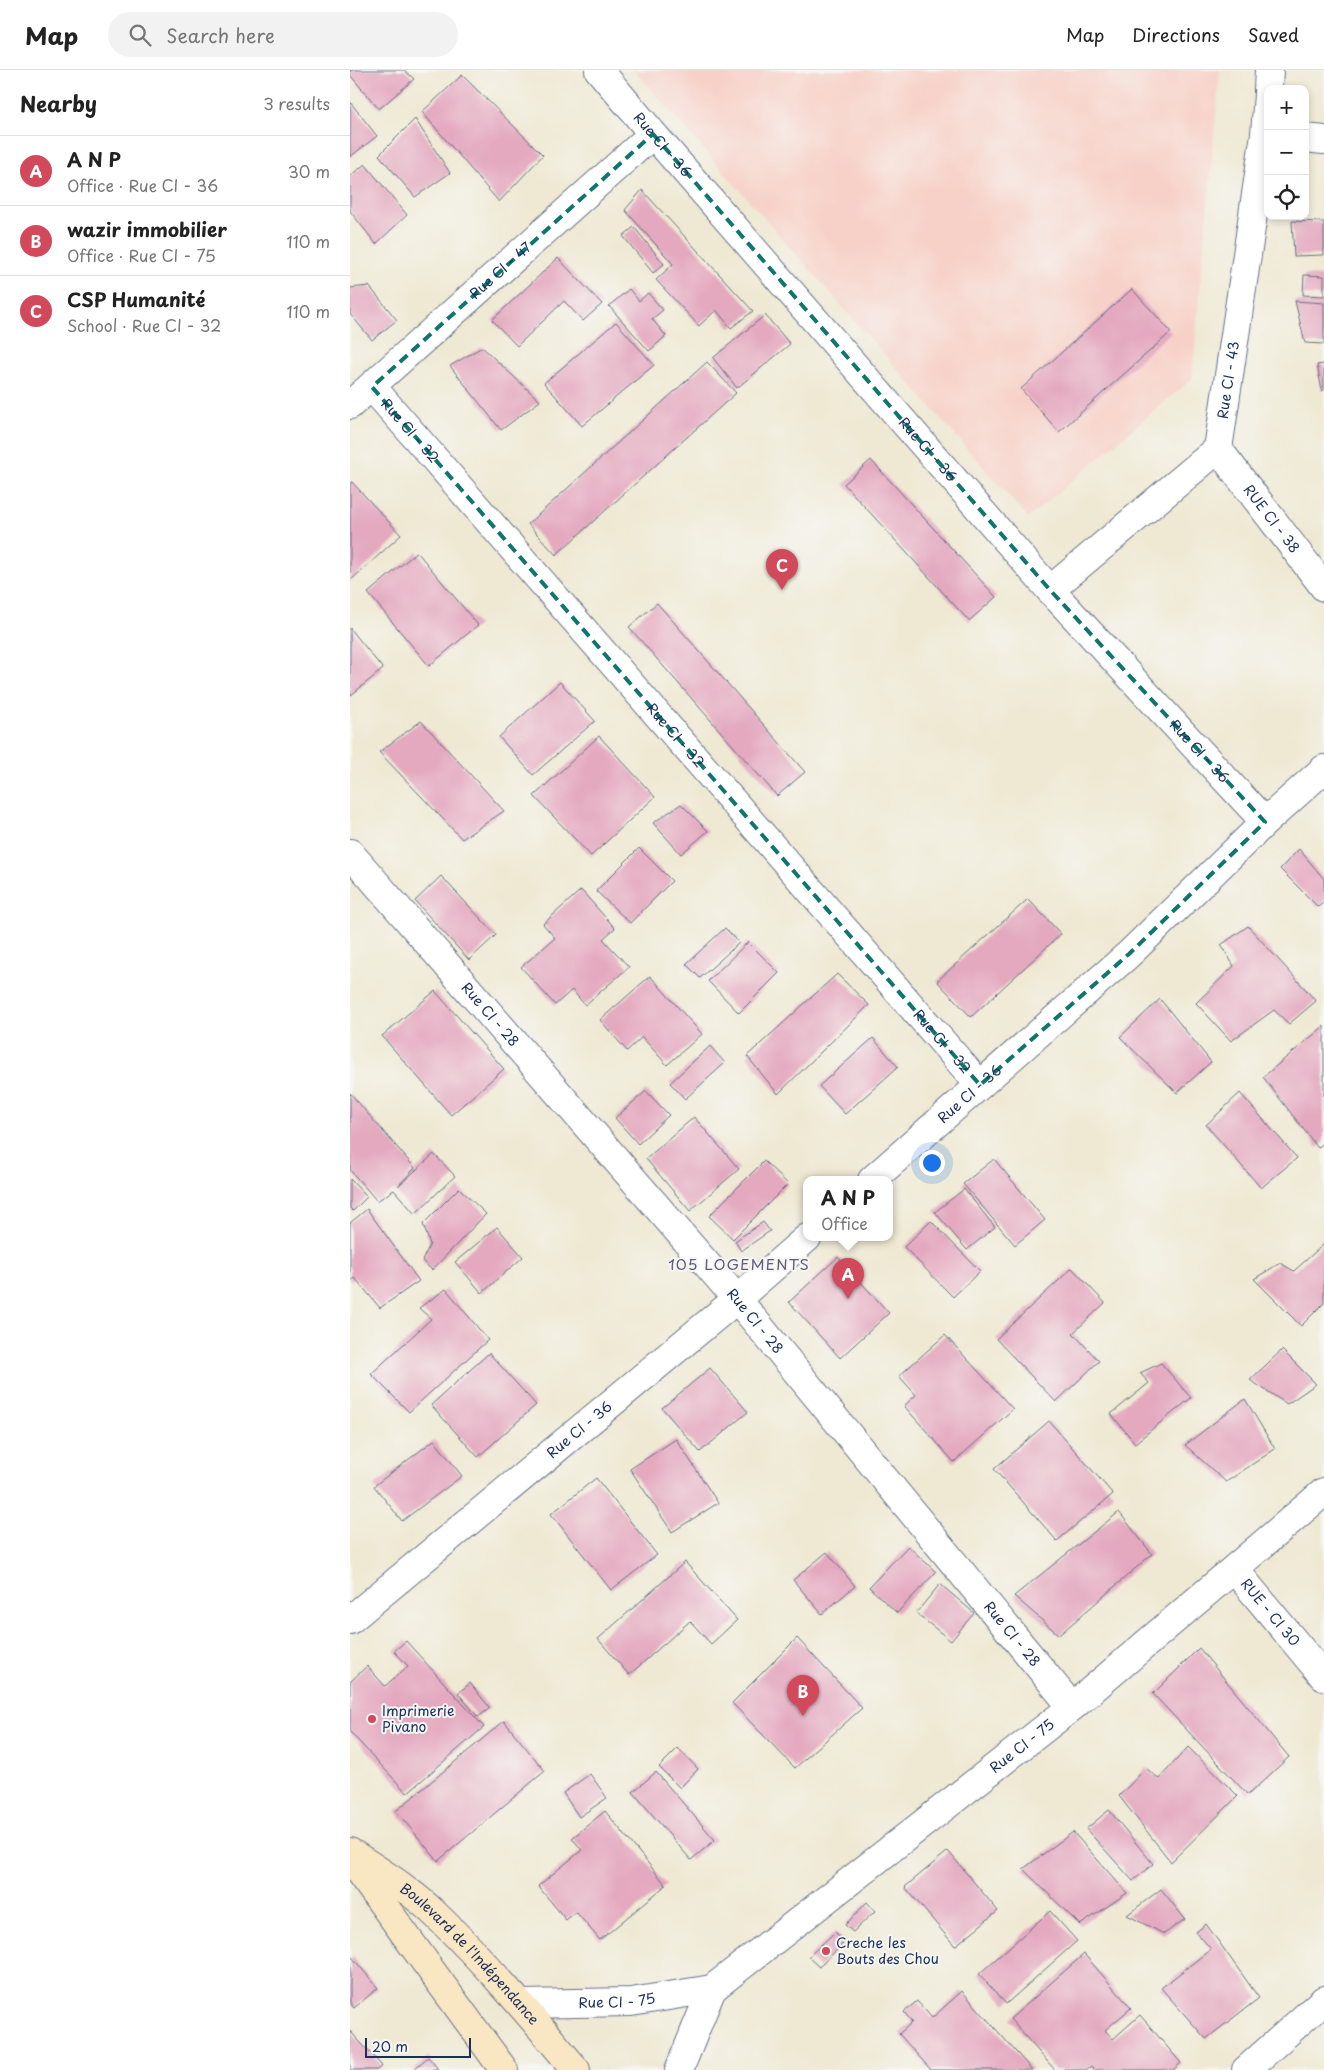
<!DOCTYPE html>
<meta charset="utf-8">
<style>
:root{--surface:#fff;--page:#f2f2f2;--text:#222;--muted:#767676;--line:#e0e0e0;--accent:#d1495b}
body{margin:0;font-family:"Playpen Sans",sans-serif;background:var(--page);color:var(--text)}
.controls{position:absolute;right:15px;top:15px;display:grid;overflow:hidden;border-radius:10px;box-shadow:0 2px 8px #0003}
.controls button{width:45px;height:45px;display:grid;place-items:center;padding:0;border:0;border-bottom:1px solid var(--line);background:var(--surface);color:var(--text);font:25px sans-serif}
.scale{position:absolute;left:15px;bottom:12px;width:106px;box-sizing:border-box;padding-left:5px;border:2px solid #1b2f5e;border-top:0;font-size:14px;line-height:18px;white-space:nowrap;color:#1b2f5e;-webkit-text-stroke:4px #f6f6f2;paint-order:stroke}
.you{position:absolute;left:581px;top:1092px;width:18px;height:18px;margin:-12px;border:4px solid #fff;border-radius:50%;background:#1a73e8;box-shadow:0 0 0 8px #1a73e833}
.badge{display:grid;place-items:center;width:32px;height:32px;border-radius:50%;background:var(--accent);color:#fff;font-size:16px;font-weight:700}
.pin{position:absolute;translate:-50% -41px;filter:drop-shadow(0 1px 2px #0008)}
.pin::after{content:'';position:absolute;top:26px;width:18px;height:15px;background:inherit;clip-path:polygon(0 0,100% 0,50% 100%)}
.popup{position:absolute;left:453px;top:1106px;width:90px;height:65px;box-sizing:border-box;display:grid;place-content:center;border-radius:10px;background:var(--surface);filter:drop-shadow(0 1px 4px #0005);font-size:16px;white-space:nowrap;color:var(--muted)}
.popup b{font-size:19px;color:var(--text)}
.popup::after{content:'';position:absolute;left:50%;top:100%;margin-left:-10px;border:10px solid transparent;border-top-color:var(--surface)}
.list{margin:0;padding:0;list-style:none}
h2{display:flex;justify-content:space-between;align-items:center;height:65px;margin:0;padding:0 20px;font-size:21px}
h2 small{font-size:16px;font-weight:400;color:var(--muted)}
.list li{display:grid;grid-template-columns:32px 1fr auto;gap:15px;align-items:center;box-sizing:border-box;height:70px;padding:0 20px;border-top:1px solid var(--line)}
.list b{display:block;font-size:19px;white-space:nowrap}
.list p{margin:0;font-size:16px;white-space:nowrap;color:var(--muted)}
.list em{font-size:16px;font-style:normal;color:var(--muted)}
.icon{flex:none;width:28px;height:28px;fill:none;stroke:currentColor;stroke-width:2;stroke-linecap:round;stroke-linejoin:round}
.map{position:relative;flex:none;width:974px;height:2000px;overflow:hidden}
header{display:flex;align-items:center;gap:30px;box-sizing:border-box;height:70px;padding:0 25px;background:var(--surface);border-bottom:1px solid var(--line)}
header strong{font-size:24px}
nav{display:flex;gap:28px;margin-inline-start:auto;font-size:18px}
.search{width:350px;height:45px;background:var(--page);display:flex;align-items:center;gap:12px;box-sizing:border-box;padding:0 18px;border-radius:28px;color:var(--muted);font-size:19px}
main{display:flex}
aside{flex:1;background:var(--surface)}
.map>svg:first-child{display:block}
</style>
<header>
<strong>Map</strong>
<div class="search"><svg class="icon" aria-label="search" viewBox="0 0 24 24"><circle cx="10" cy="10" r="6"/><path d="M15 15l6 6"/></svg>Search here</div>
<nav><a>Map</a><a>Directions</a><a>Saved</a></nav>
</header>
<main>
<aside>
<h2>Nearby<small>3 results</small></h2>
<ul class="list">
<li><span class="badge">A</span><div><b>A N P</b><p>Office · Rue CI - 36</p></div><em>30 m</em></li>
<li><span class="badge">B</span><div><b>wazir immobilier</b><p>Office · Rue CI - 75</p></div><em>110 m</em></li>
<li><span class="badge">C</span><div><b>CSP Humanité</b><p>School · Rue CI - 32</p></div><em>110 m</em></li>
</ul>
</aside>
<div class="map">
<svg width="974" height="2000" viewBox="0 0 974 2000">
<rect width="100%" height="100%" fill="#f6f6f2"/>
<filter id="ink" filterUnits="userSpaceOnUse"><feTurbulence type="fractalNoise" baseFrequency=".02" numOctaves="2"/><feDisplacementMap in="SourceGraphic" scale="10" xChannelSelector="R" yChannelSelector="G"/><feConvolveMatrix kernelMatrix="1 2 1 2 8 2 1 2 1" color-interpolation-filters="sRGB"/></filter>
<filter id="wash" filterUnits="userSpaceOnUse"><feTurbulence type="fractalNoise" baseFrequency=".0096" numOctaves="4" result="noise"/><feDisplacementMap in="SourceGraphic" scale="20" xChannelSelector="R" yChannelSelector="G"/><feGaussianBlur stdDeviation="1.12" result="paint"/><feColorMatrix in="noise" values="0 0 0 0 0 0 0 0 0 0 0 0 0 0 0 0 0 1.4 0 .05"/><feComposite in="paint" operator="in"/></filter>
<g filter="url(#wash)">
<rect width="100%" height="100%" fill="#efe9d3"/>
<polygon fill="#f7d1c8" points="284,0 870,0 842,309 678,448"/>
<g id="blocks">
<g fill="#e4a9bf">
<polygon points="0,0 54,0 64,9 29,39 0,5"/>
<polygon points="112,5 193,85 149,132 72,42"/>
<polygon points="0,32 27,66 0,87"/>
<polygon points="65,49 100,103 65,127 29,85"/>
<polygon points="15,94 57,145 26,174 0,141 0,106"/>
<polygon points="292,120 403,241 381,258 366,240 349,256 306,210 323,194 275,140"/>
<polygon points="942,151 974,152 974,185 944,186"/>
<polygon points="284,157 314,194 303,203 273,166"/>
<polygon points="208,188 252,234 233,251 214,231 167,276 142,250"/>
<polygon points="954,205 974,206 974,226 953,225"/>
<polygon points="19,216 47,250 22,270 0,244 0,218"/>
<polygon points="279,219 289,231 298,223 313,240 302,249 316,266 299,281 259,236"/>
<polygon points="782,219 821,262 709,362 671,319"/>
<polygon points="945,231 974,233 974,274 955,273"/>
<polygon points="415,245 440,274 387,318 363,288"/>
<polygon points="266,252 304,295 232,356 194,313"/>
<polygon points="132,277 190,331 151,360 100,296"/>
<polygon points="357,292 386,323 206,485 178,454"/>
<polygon points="974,294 974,320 972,321 967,295"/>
<polygon points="521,390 646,527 619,551 494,414"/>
<polygon points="2,412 51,465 0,511 0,413"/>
<polygon points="67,482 128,555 79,596 18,523"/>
<polygon points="307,533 455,702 427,726 279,557"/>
<polygon points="0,558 33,599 0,626"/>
<polygon points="210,612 245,651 183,705 149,667"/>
<polygon points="71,651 154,741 112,769 29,682"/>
<polygon points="249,666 305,727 241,786 184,726"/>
<polygon points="331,734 358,761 331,784 303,753"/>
<polygon points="289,778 322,811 280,853 246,821"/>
<polygon points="949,779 974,809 974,832 968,837 930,799"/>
<polygon points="91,806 146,865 119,890 65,831"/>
<polygon points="231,820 265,858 253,869 279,897 235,935 222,920 205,935 171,897 205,868 193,854"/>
<polygon points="678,829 711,864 621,947 587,911"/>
<polygon points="898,856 966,931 939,954 924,940 881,971 846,933 884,896 871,875"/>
<polygon points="375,858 389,873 350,908 336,894"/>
<polygon points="398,872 429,903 389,943 358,911"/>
<polygon points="487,904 519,935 428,1024 397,986"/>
<polygon points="300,906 352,964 317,995 292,967 277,981 250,950"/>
<polygon points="85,921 154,999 101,1045 32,966"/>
<polygon points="810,929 861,992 827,1023 770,967"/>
<polygon points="974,956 974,1072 968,1078 913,1007"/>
<polygon points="523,968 548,997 495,1044 469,1016"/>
<polygon points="360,976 375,993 335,1029 320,1013"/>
<polygon points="296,1021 319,1045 288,1074 265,1048"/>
<polygon points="0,1023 65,1098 48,1116 84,1084 105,1106 65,1144 44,1120 27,1131 0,1100"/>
<polygon points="890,1023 947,1088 911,1118 856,1055"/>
<polygon points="344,1047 389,1099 340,1141 296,1089"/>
<polygon points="644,1089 695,1150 665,1175 613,1114"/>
<polygon points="414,1091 438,1114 383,1169 359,1146"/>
<polygon points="0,1109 17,1127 3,1141 0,1138"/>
<polygon points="109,1118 136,1144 82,1200 72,1191 80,1174 73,1154"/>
<polygon points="614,1119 645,1157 617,1180 585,1142"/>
<polygon points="17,1139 69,1211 30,1238 5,1208 0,1212 0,1153"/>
<polygon points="581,1151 630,1201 603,1227 554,1177"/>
<polygon points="413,1152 420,1161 391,1181 385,1171"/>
<polygon points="147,1157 173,1187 132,1223 105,1192"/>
<polygon points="974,1174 974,1233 951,1256 904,1209 930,1193 944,1201"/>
<polygon points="488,1187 539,1243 490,1288 439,1232"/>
<polygon points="722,1198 755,1233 723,1263 749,1291 706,1332 646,1269"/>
<polygon points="96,1219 138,1270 59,1342 21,1304 81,1249 69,1238"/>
<polygon points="595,1265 663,1339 604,1392 554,1336 566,1325 549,1306"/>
<polygon points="932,1280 966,1314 937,1334 900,1310"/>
<polygon points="139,1283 186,1335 128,1387 81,1335"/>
<polygon points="811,1293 841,1328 785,1373 761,1344 799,1313 790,1303"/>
<polygon points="360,1298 398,1342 350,1382 312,1338"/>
<polygon points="895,1329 925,1379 876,1412 835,1375"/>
<polygon points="699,1351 763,1424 707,1471 644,1399"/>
<polygon points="326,1369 368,1433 322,1462 280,1399"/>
<polygon points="84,1370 112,1406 52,1451 24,1416"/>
<polygon points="246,1408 307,1485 261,1520 201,1444"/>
<polygon points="769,1442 802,1484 709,1565 664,1526"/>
<polygon points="558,1476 586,1502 547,1543 519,1517"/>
<polygon points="477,1482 505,1516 472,1544 443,1510"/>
<polygon points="335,1492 387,1550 361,1574 340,1551 279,1605 248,1569"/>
<polygon points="590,1514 624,1543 601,1571 566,1543"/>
<polygon points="447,1568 512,1638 445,1698 382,1633"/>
<polygon points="56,1571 134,1657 57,1723 0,1662 0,1612 17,1596 35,1616 58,1596 44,1581"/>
<polygon points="849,1578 939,1687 898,1725 803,1624"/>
<polygon points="120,1613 140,1638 128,1647 108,1623"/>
<polygon points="154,1651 195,1701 88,1791 46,1741"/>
<polygon points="838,1677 888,1726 821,1792 769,1726 796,1698 809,1709"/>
<polygon points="328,1678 348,1699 330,1718 309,1697"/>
<polygon points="306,1702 365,1770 341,1790 283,1722"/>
<polygon points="240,1704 257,1728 229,1747 213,1723"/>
<polygon points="759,1740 803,1794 783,1811 736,1759"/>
<polygon points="255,1741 316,1815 250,1870 226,1842 216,1850 188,1816 232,1780 222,1768"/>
<polygon points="723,1762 777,1823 730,1855 673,1799"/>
<polygon points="598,1781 648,1841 605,1876 555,1817"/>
<polygon points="811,1819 835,1849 814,1864 777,1845"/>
<polygon points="517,1832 525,1841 503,1862 495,1855"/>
<polygon points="700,1841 727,1871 656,1934 629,1904"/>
<polygon points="856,1854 909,1928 856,1969 811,1918 861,1879 846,1862"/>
<polygon points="485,1862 495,1872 469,1897 458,1887"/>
<polygon points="734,1884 781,1938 755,1960 763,1969 790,1945 831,1993 823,2000 745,2000 741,1996 736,2000 705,2000 660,1949"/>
<polygon points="2,1887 28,1918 4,1938 0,1933 0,1888"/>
<polygon points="612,1921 682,2000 581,2000 549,1964 562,1952 554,1942 567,1931 582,1948"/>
<polygon points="0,1961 32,1996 27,2000 0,2000"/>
<polygon points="78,1987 89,2000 63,2000"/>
</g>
</g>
</g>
<g filter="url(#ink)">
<use href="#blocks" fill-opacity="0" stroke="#657087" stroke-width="1"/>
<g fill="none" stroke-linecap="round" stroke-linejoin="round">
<defs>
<g id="minor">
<path id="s1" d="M 249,0 L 303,64 L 700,520 L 915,752"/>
<polyline points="918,19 919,0"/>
<polyline points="955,68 974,70"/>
<path id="s2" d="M 22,317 L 630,1015"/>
<path id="s3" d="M 0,335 L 303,64"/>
<path id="s4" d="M 868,379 L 974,517"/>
<path id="s5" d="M 700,520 L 868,379 L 915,64 L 918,24"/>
<path id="s6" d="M 0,783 L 387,1229 L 722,1637"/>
<path id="s7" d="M 522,1110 L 779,884 L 915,752 L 974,699"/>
<path id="s8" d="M 885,1500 L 974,1607"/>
<path id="s9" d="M 0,1550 L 387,1229 L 457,1168"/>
<path id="s10" d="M 171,1934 L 281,1932 L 362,1919 L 722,1637 L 974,1422"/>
<polyline points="329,2000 362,1919"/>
<polyline points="896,2000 974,1930"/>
</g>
<g id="secondary">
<path id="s11" d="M 0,1782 C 29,1801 61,1820 86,1845 C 136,1893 181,1946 226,2000"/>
<polyline points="2,1792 154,2000"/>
</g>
</defs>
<use href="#minor" stroke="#657087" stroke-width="30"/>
<use href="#secondary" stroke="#657087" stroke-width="30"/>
<use href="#minor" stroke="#fff" stroke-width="28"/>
<use href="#secondary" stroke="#f9e7c3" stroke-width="28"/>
</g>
</g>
<path fill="none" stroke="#0f766e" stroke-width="4" stroke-dasharray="10 6" stroke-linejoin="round" d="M 303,64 L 700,520 L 915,752 L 779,884 L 630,1015 L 22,317 Z"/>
<g fill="#d1495b" stroke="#f6f6f2" stroke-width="2">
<circle cx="22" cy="1649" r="5"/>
<circle cx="476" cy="1881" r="5"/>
</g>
<g text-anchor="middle" stroke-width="4" stroke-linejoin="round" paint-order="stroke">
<g font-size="14" fill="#1b2f5e" stroke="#f6f6f2">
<text dy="5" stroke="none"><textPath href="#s1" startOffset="98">Rue CI - 36</textPath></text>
<text dy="5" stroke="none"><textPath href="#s3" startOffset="202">Rue CI - 47</textPath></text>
<text dy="5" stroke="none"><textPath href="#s5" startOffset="289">Rue CI - 43</textPath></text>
<text dy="5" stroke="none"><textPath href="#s2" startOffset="58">Rue CI - 32</textPath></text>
<text dy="5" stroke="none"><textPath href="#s1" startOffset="502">Rue CI - 36</textPath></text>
<text dy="5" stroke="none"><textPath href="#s4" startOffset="88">RUE CI - 38</textPath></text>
<text dy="5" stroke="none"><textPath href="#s2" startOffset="462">Rue CI - 32</textPath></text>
<text dy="5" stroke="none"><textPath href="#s1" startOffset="908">Rue CI - 36</textPath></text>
<text dy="5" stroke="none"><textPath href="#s6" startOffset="214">Rue CI - 28</textPath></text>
<text dy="5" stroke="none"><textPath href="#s2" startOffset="868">Rue CI - 32</textPath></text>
<text dy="5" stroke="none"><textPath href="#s7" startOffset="130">Rue CI - 36</textPath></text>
<text dy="5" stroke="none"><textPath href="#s6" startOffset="619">Rue CI - 28</textPath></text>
<text dy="5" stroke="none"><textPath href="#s9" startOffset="298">Rue CI - 36</textPath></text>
<text dy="5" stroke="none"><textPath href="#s8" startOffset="55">RUE - CI 30</textPath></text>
<text dy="5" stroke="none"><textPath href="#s6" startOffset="1024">Rue CI - 28</textPath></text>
<text dy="5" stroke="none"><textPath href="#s10" startOffset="586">Rue CI - 75</textPath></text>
<text dy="5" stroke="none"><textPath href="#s11" startOffset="158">Boulevard de l'Indépendance</textPath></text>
<text dy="5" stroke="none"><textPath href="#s10" startOffset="96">Rue CI - 75</textPath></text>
</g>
<g font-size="14" fill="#1b2f5e" stroke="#f6f6f2" text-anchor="start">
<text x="32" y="1646">Imprimerie<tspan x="32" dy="16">Pivano</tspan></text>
<text x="486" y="1878">Creche les<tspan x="486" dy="16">Bouts des Chou</tspan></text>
</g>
<g font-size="15" letter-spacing="1" fill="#615a80" stroke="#f6f6f2">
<text x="389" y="1200">105 LOGEMENTS</text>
</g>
</g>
</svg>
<div class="controls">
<button>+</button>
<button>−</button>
<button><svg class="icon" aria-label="locate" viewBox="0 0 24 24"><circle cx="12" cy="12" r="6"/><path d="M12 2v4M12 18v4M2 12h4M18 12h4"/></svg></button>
</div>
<div class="scale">20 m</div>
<div class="you"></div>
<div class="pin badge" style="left:498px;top:1229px">A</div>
<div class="popup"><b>A N P</b>Office</div>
<div class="pin badge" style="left:453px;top:1646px">B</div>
<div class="pin badge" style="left:432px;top:520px">C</div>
</div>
</main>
